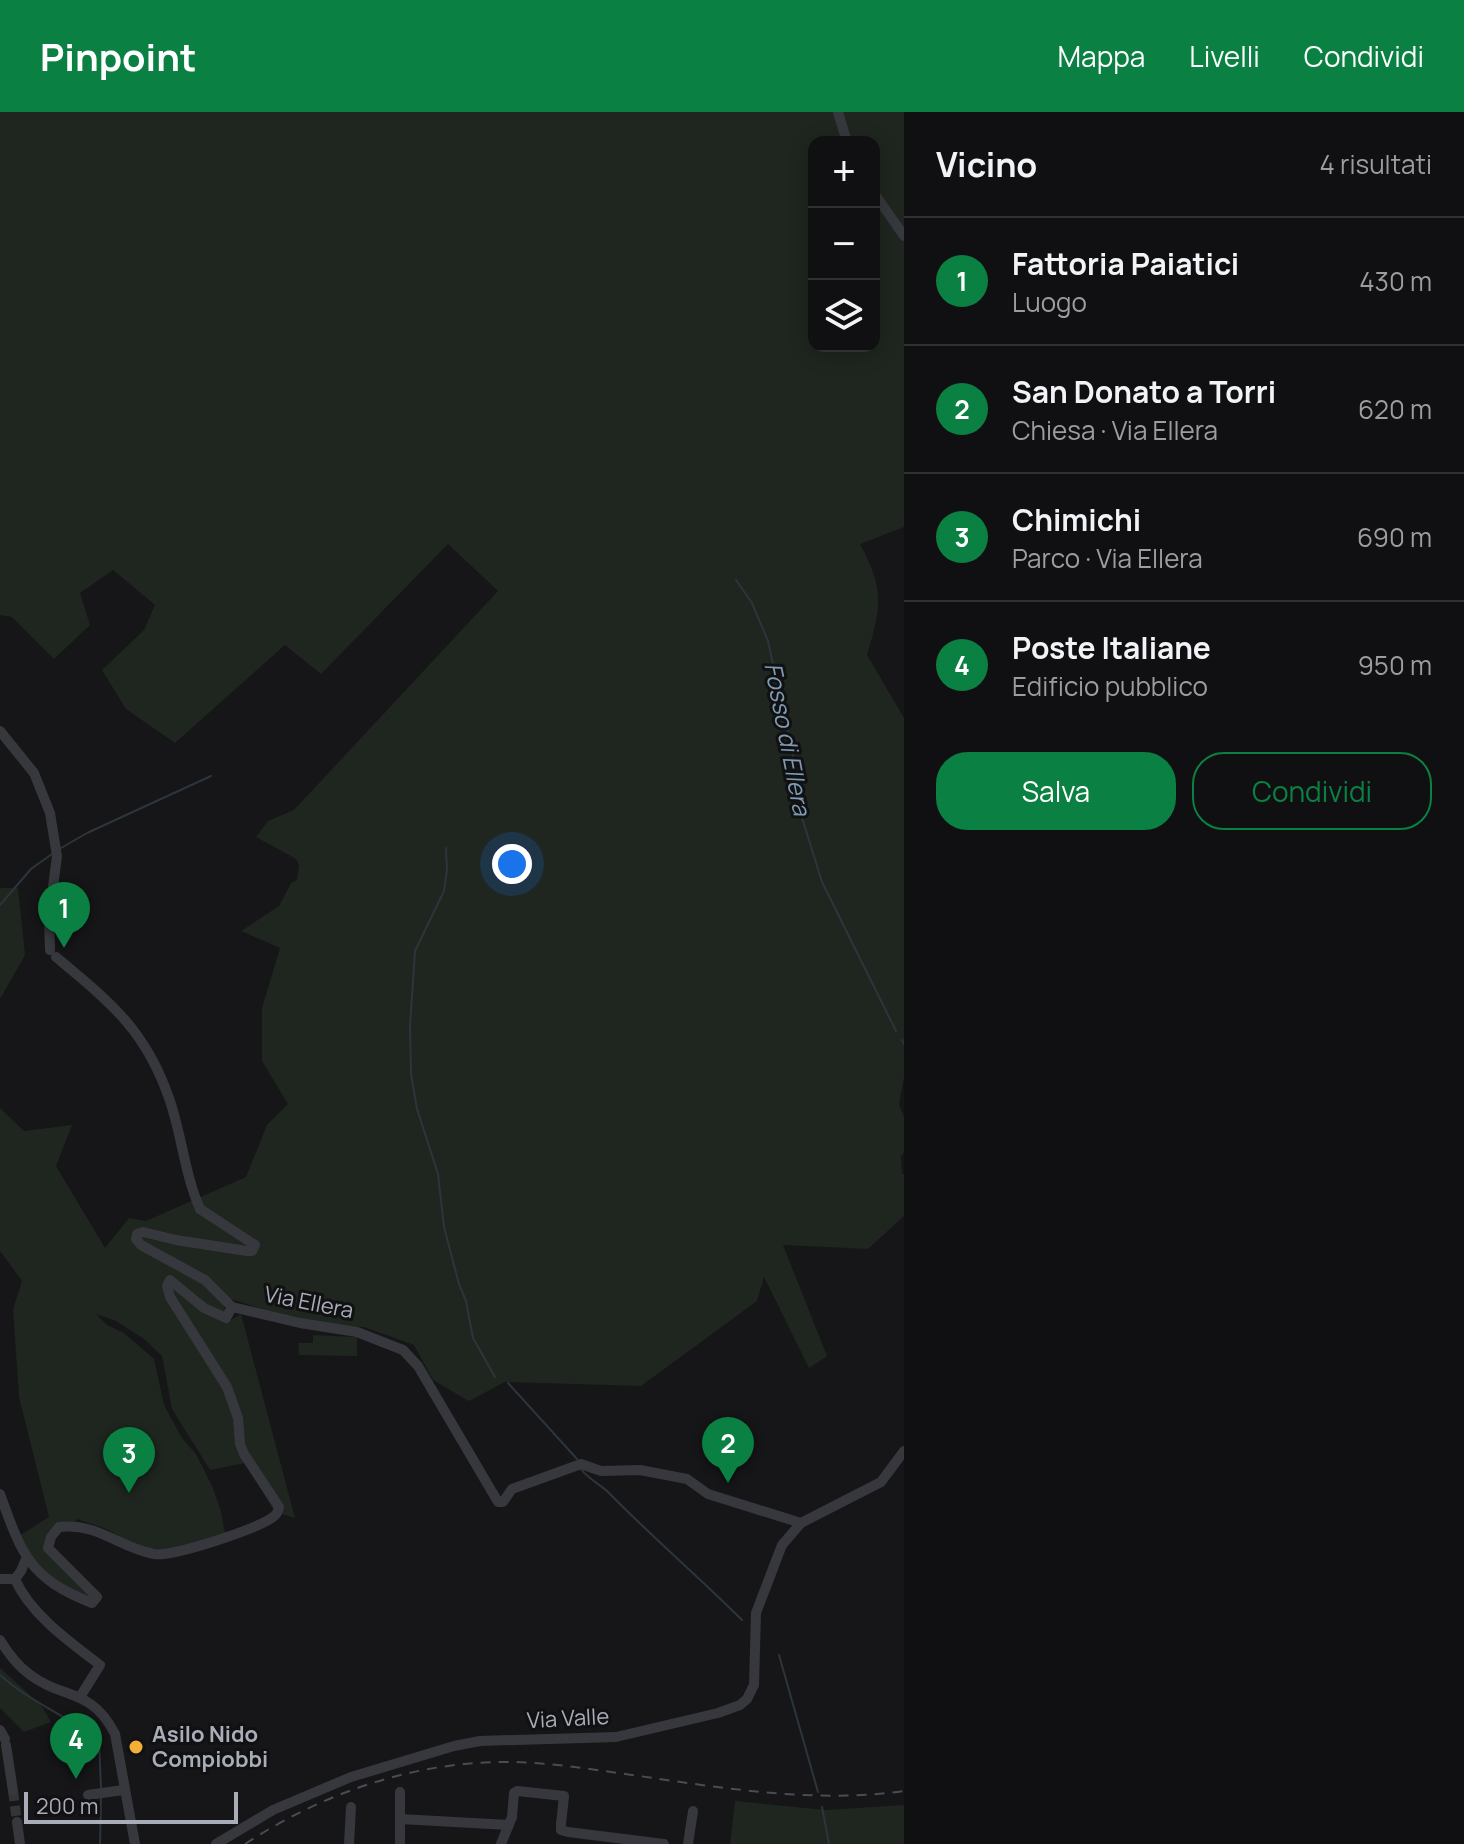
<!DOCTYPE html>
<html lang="it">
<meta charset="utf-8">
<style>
:root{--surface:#101012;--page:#19191b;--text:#f1f3f6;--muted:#9c9d9f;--line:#303032;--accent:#0b8043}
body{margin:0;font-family:Manrope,sans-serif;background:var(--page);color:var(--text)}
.controls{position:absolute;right:24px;top:24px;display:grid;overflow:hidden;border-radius:16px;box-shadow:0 4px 20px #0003}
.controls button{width:72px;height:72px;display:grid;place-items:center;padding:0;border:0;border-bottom:2px solid var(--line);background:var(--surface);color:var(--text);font:40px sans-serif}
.scale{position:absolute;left:24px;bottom:20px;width:214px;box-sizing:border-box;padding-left:8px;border:4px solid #a8adb8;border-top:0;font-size:22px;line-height:28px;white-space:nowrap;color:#a8adb8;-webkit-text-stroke:6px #111113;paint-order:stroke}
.you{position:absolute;left:512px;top:752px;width:28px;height:28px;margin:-20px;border:6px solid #fff;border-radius:50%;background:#1a73e8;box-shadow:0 0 0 12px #1a73e833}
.badge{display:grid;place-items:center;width:52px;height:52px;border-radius:50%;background:var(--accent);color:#fff;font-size:26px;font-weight:700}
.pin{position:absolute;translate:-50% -66px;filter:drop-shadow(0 2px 4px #0008)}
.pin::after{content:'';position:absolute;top:42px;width:28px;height:24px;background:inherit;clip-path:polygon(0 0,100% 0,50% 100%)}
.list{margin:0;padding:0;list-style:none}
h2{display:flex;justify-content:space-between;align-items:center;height:104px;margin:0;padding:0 32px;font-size:34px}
h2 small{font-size:26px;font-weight:400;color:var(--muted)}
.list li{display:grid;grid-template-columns:52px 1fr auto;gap:24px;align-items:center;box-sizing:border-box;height:128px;padding:0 32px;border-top:2px solid var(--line)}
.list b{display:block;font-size:30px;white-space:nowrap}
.list p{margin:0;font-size:26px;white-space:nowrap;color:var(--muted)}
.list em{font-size:26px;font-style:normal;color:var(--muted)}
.actions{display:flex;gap:16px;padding:24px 32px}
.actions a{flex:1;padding:18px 0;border:2px solid var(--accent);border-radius:32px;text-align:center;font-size:28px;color:var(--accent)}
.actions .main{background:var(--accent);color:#fff}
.icon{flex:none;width:44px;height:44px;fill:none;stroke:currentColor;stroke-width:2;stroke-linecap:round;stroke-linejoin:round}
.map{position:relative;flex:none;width:904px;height:1732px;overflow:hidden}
header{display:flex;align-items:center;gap:48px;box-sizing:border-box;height:112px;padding:0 40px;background:var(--accent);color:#fff}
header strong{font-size:38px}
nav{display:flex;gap:44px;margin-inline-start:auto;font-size:28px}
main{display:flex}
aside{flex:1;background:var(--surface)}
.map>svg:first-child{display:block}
</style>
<header>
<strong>Pinpoint</strong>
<nav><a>Mappa</a><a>Livelli</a><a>Condividi</a></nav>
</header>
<main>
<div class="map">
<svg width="904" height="1732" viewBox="0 0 904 1732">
<rect width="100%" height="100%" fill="#161618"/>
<g fill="#1e261f" fill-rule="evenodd">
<path d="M 0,0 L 904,0 L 904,415 L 860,432 C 884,477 882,494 867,543 L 904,606 L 904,965 L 899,992 L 904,1005 L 904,1040 L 901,1044 L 902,1062 L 904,1062 L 904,1104 L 868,1137 L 783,1133 L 827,1244 L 809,1256 L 764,1165 L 757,1189 L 641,1274 L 505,1270 L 469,1289 L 433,1268 L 414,1233 L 364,1215 L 309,1212 L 228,1186 L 223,1189 L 226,1211 L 241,1202 L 295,1406 L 275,1400 L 245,1351 L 210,1358 L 172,1297 L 162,1244 L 144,1227 L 116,1209 L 96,1202 L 107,1213 L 124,1221 L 154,1247 L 164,1293 L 182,1326 L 196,1342 L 213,1376 L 221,1400 L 225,1421 L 165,1439 L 134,1433 L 107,1417 L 77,1407 L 75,1411 L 57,1414 L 46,1432 L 93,1485 L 90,1488 C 56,1469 36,1460 19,1424 L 49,1405 L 19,1285 L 13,1197 L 22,1169 L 0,1139 L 0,996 L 24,1019 L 72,1013 L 56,1054 L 105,1136 L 129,1106 L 146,1109 L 246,1065 L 267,1013 L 288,992 L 262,949 L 262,896 L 280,836 L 241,819 L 279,794 L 291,771 L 297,768 L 299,753 L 296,747 L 256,725 L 268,709 L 294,698 L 498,479 L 448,432 L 321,562 L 285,533 L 175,631 L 126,597 L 102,558 L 144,518 L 155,493 L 113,458 L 80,481 L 90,513 L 54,547 L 12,505 L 0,503 ZM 814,30 L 874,30 L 874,234 L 814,234 Z"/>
<polygon points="0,776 18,776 25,843 0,887"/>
<polygon points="313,1223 357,1225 357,1244 299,1243 298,1231 313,1231"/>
<polygon points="0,1556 41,1593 51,1610 24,1620 0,1596"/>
<polygon points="735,1689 826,1698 904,1693 904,1732 730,1732"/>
</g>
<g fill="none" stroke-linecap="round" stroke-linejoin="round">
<g stroke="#2c353c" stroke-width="2">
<polyline points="736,468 752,491 768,529 794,649 794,680 822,770 896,919"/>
<polyline points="61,736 87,721 211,664"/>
<polyline points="446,736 447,758 444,779 415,839 410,914 411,962 417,997 438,1062 444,1115 459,1172 466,1189 473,1226 495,1265"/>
<polyline points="0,793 31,757 52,742"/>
<polyline points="902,928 904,932"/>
<polyline points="508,1271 577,1347"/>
<path d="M 581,1357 C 588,1367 600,1372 609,1381 C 652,1425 699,1465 742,1508"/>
<polyline points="779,1543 818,1680"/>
<path d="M 0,1563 C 30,1590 68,1604 99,1629 L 101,1676"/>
<polyline points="822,1695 829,1732"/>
<polyline points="100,1732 101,1686"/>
</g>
<polyline stroke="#333438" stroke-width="10" stroke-dasharray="10 5" stroke-linecap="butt" points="13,1679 17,1710"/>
<g stroke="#37383d" stroke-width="10">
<polyline points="838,0 847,30"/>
<polyline points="874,81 904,124"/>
<polyline points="0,619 34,661 50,701 57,744 49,806 50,838"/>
<path d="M 56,845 C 111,891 146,918 170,989 C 182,1025 185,1063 200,1097 L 255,1133 L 252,1139 L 247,1139 L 176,1128 L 143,1120 L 137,1122 L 136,1127 L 141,1133 L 205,1168 L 232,1195"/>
<polyline points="232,1195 300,1211 357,1220 403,1238 418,1254 498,1390 503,1390 512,1377 581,1352 601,1359 640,1358 687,1367 708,1382 801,1411"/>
<path d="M 0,1382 C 22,1443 29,1466 92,1491 L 97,1485 L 48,1436 L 51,1425 L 59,1415 C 100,1411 117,1435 154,1442 C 173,1445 257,1417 273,1405 C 278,1401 277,1401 279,1395 L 244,1342 L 240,1332 L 238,1306 L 227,1275 L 170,1185 L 167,1174 L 170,1168 L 204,1196 L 226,1206 L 232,1195"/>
<polyline points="0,1467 15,1467 21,1459 26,1447"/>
<path d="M 15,1467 C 30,1502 70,1530 100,1553 L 80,1585"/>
<path d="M 0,1528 C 8,1541 17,1553 29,1562 C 63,1588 91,1575 115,1622 L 135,1732"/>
<polyline points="0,1618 5,1627"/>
<polyline points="6,1633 13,1679"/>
<polyline points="88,1683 123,1678"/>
<polyline points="400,1707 509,1713"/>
<polyline points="17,1710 20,1732"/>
<polyline points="561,1712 561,1718 568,1720 664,1732"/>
<polyline points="216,1732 273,1698 351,1665 454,1634 480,1629 616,1625 718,1601 740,1593 747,1587 754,1573 756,1501 782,1433 801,1411 881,1370 904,1339"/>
<polyline points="349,1732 351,1695"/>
<polyline points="400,1732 400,1680"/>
<polyline points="501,1732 512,1705 514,1681 517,1679 564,1684 561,1712"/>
<polyline points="688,1732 693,1699"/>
</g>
<path stroke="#4a4c52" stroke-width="2" stroke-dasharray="10 8" stroke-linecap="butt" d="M 245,1732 C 326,1679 419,1648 516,1650 C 552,1651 589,1657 625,1662 C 718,1675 810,1692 904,1679"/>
</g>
<circle fill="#f2b134" stroke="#111113" stroke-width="3" cx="136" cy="1635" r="8"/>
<g text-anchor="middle" stroke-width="6" stroke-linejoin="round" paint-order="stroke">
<g font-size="22" fill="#a8adb8" stroke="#111113">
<text transform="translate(309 1190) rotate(11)" y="8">Via Ellera</text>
<text transform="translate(568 1606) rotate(-3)" y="8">Via Valle</text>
</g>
<g font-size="22" font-weight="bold" fill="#a8adb8" stroke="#111113" text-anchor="start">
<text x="152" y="1630">Asilo Nido<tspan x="152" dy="25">Compiobbi</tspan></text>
</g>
<g font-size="24" font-style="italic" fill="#7f9bb3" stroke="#111113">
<text transform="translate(787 627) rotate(79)" y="8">Fosso di Ellera</text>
</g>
</g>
</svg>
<div class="controls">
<button>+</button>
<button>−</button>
<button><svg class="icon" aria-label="layers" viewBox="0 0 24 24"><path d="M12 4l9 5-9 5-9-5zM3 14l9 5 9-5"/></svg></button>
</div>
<div class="scale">200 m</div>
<div class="you"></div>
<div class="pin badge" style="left:64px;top:836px">1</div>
<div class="pin badge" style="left:728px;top:1371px">2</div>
<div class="pin badge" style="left:129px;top:1381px">3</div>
<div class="pin badge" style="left:76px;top:1667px">4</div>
</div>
<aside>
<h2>Vicino<small>4 risultati</small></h2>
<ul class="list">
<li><span class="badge">1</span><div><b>Fattoria Paiatici</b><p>Luogo</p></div><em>430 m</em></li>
<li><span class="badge">2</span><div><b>San Donato a Torri</b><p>Chiesa · Via Ellera</p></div><em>620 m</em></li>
<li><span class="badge">3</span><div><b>Chimichi</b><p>Parco · Via Ellera</p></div><em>690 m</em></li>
<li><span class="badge">4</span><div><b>Poste Italiane</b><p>Edificio pubblico</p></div><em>950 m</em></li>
</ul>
<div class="actions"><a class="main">Salva</a><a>Condividi</a></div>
</aside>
</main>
